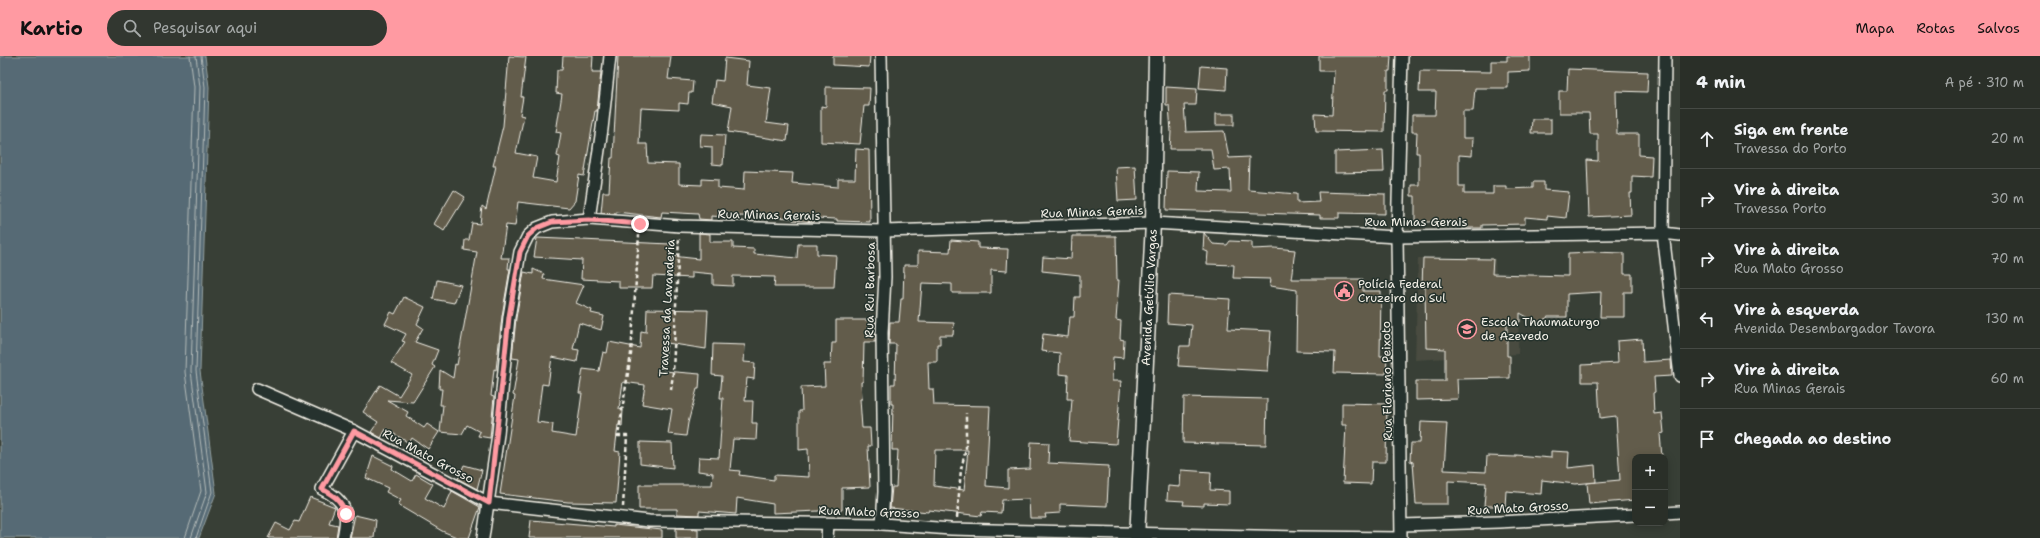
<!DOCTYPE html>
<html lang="pt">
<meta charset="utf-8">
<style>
:root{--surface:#2a2f28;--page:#323730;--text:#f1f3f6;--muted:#a5a9a8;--line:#464a45;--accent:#ff9aa2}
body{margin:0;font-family:"Shantell Sans",sans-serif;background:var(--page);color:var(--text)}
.controls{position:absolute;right:12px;bottom:12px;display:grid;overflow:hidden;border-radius:8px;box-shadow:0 2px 10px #0003}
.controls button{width:36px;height:36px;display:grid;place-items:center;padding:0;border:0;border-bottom:1px solid var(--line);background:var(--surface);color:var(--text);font:20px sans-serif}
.stop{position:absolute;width:12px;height:12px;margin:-9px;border:3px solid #ff9aa2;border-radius:50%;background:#fff}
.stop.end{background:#ff9aa2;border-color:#fff;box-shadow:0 1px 4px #0008}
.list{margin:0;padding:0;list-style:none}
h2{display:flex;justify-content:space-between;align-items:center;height:52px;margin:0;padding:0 16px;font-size:17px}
h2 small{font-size:13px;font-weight:400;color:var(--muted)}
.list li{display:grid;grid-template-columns:26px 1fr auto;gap:12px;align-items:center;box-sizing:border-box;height:60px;padding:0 16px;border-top:1px solid var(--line)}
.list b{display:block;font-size:15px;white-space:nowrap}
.list p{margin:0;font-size:13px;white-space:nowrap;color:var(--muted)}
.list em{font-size:13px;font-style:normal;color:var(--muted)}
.icon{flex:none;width:22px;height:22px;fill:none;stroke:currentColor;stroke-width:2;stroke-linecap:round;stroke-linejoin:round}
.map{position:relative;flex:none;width:1680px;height:482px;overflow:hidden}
header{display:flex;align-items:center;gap:24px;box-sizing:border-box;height:56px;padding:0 20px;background:var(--accent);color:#111}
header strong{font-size:19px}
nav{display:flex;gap:22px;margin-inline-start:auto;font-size:14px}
.search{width:280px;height:36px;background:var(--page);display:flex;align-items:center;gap:10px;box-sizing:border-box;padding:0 14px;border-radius:22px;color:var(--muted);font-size:15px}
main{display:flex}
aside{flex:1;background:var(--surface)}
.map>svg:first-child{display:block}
</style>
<header>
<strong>Kartio</strong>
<div class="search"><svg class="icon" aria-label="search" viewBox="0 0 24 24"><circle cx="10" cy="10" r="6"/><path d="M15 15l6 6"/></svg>Pesquisar aqui</div>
<nav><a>Mapa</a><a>Rotas</a><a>Salvos</a></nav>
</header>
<main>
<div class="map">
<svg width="1680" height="482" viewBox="0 0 1680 482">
<rect width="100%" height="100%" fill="#383f36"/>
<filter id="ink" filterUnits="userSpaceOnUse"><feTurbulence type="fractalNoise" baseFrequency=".025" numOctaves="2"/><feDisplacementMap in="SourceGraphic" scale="8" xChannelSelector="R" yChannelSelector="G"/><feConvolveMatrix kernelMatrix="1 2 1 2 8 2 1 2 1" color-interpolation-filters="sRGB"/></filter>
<g filter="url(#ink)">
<polygon fill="#484b3f" points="1418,202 1495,203 1497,246 1519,248 1518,298 1415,304"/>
<polygon fill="#566b74" stroke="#95a1a2" points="0,0 205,0 209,31 200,315 216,437 199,482 0,482"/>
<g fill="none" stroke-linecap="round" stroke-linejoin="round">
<g stroke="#b5bbba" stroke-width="1">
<polyline points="185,482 201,435 185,316 194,31 190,0"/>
<polyline points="191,482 207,436 191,315 200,31 196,0"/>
<polyline points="196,482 212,436 196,315 205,31 201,0"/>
</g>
</g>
<g fill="#625c4b" stroke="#f4f1e8" fill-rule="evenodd">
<polygon points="509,0 526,1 521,41 523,41 520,59 524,60 516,97 537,101 533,122 556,126 560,101 557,100 561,77 556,76 562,38 556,37 557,14 562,14 563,0 593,0 592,16 601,16 597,55 595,55 584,120 579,119 575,145 569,152 518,146 515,170 506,169 501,202 509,202 508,213 510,213 502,260 496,314 494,313 491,340 494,341 490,382 478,380 480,376 467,369 462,378 440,376 443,349 440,349 442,333 439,333 440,314 453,322 455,308 457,309 477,196 464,194 465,184 469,184 472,167 480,168 482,150 486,153 496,110 493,110 503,70"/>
<polygon points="618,0 671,0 668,23 693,25 692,37 689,37 688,48 679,47 679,54 641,52 639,88 647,88 648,107 679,108 679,128 702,129 702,123 718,124 718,132 744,134 745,115 793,117 792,127 838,131 838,123 855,123 856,93 869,94 870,166 837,165 837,163 815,162 814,166 793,164 793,162 739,160 739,162 711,160 711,164 699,163 698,158 662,156 661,161 616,156 616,158 601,157 603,136 609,136 611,102 613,102"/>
<polygon points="833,0 870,0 869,11 833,9"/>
<polygon points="1319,0 1391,0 1390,15 1388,15 1388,34 1385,34 1384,76 1316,75 1315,58 1332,59 1334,15 1319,15"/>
<polygon points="1507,0 1530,0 1530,15 1508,16 1508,32 1475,32 1473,55 1463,55 1463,82 1473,82 1472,100 1459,99 1459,130 1464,130 1464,138 1493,138 1493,130 1506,130 1506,133 1533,132 1533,126 1544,126 1544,134 1569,136 1566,162 1547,160 1547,163 1525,161 1525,168 1482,169 1482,172 1463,172 1463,166 1415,166 1415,140 1411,140 1411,129 1419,129 1419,97 1416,97 1417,76 1412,76 1412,59 1435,59 1436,36 1419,36 1420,15 1491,16 1491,5 1507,5"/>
<polygon points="725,2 749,5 747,29 771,32 766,67 789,70 787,85 728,76 732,50 712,46 715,24 723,25"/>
<polygon points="1201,10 1227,12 1226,34 1199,32"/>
<polygon points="1568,13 1648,16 1647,36 1616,35 1617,78 1639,78 1639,99 1652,100 1651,121 1632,120 1632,137 1630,137 1631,159 1589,161 1587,104 1598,105 1598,78 1590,78 1589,57 1559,57 1559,35 1567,35"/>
<polygon points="826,31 870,32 869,50 864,50 860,88 821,86 821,50 826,51"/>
<polygon points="1166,31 1197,33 1196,49 1184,49 1186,76 1224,75 1229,102 1249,101 1248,134 1297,138 1297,147 1319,146 1318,136 1385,138 1385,158 1339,157 1339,162 1320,162 1320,159 1166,154 1167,115 1199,116 1198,135 1231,136 1230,113 1214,114 1211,93 1170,93 1171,76 1169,49 1166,49"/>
<rect x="1216" y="58" width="18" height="11"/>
<polygon points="1532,63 1551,63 1551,77 1531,77"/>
<polygon points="701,78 725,79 723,109 712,108 712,91 700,90"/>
<polygon points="1383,94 1384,116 1335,117 1335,96"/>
<polygon points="1135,110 1137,144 1118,145 1116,111"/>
<polygon points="454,134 465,141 444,175 434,168"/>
<polygon points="699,177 710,178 710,186 733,186 733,192 754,193 754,198 797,202 798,188 817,188 817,198 836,199 834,231 774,231 775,221 733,220 733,230 713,229 713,218 692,216 692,222 653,220 652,232 619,232 619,225 581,223 582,204 534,201 537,182 670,188 670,198 672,198 672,200 699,203"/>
<polygon points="1204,177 1213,188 1227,189 1230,185 1252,186 1252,193 1275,192 1295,194 1291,223 1363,223 1363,235 1381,235 1380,300 1387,300 1386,318 1334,317 1335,296 1296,295 1297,234 1270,230 1271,223 1233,222 1234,209 1207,208 1208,196 1203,194"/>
<polygon points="1072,180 1116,180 1117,224 1119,224 1116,264 1121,265 1120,283 1124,284 1123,302 1113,301 1112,325 1121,325 1116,388 1069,385 1072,343 1067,343 1068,319 1059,318 1060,297 1041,295 1043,278 1068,281 1070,261 1074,261 1075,241 1080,241 1080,219 1042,215 1043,201 1071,203"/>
<path d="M 951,184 L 978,186 L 978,192 L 1008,193 L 1007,215 L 991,214 L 991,237 L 952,237 L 952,228 L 922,227 L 919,266 L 954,267 L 953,279 L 940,279 L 940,288 L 937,288 L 937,306 L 928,306 L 929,333 L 933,333 L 934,349 L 990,350 L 986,430 L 1008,432 L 1008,414 L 1030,413 L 1031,386 L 1049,387 L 1048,407 L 1109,410 L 1107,450 L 1060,448 L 1060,457 L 1045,458 L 1046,462 L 1030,462 L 1029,443 L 1002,444 L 1001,457 L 982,456 L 981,460 L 929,454 L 928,456 L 890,452 L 892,431 L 896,431 L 898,394 L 892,394 L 893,348 L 891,348 L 891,328 L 895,328 L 896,288 L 889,288 L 890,266 L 899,266 L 901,243 L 903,243 L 904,209 L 918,209 L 918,195 L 950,196 ZM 935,394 L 968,394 L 964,434 L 934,430 Z"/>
<polygon points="1592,196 1624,197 1624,218 1632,218 1632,236 1624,236 1624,261 1600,261 1601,236 1567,238 1567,261 1548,261 1538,267 1520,257 1520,266 1507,265 1507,300 1510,300 1510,322 1457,323 1458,343 1416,344 1416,325 1445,325 1445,293 1426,292 1425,231 1422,231 1423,202 1493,203 1492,218 1568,220 1568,197"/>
<polygon points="533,213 544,218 543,223 584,229 576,247 592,254 591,257 604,260 601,274 579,267 573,293 579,294 577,306 552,301 548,329 542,328 537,366 553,368 552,377 576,381 582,337 579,337 583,313 599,315 603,296 607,297 609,286 640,292 641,275 646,276 647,253 708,254 706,293 667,287 664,315 700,318 699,333 697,333 688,367 686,380 668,378 672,353 642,348 645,329 623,326 619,353 623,354 622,370 618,369 615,395 620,396 616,447 568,446 500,438 515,340 513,339 519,303 512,302 516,262 524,216 533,218"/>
<polygon points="437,224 461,229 454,247 433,243"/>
<polygon points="1168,239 1230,243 1228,273 1271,275 1268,315 1178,310 1180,290 1190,290 1192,269 1167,267"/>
<polygon points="404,241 425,251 417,268 423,272 415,286 438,294 432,309 435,311 413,346 387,344 408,356 406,360 424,372 427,368 439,376 428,393 412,382 409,387 386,373 381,382 371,376 378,366 363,356 380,329 399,340 412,319 391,307 405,286 402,285 406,278 385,268 391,256 395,258"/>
<polygon points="836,264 870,264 870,266 876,266 875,286 864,286 863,326 861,326 862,343 860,343 862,372 870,372 871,390 868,390 870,431 842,432 842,454 773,457 773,448 737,442 736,458 699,455 699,459 677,458 677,453 639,453 639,429 712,429 713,417 698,415 699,401 719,402 723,342 720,342 722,320 712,319 713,288 745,289 744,306 755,307 754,323 747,322 745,345 753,345 752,367 757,367 756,384 733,383 730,414 740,415 739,419 774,424 774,419 809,421 808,393 799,394 799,355 802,355 801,331 825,330 824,308 831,308 832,287 836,287"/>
<polygon points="1642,283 1643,306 1671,304 1672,320 1654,321 1655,336 1653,337 1654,358 1662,357 1664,377 1660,378 1662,401 1635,401 1635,444 1589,448 1587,427 1620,424 1616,360 1600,362 1598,326 1582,326 1582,309 1618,307 1617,285"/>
<polygon points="1184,341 1267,343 1266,389 1183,387"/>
<polygon points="1342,347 1387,348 1386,406 1372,406 1371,428 1343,427 1346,369 1342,369"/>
<polygon points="1421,366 1447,367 1444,414 1486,416 1487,400 1516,401 1516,399 1551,402 1551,395 1569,396 1568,412 1595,409 1596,426 1575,428 1542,424 1541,438 1506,435 1505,450 1484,450 1486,427 1448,425 1448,448 1416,448 1413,406 1410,405 1411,387 1420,387"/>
<polygon points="640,386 672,387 673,412 640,408"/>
<polygon points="373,400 393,410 392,413 412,425 416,418 433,428 425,442 444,453 452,435 480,451 469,482 459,482 442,475 398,449 401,444 386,436 388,432 366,422"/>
<polygon points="464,409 482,414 477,433 458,423"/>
<polygon points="1181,414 1211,416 1210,434 1229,435 1229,448 1204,447 1204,450 1183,449 1184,445 1167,444 1168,430 1180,431"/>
<polygon points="310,441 335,451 329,467 338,469 336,482 268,482 276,467 290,474 295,465 299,466"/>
<polygon points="355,459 376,464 374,482 350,482"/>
<polygon points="531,464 614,471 614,469 662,474 662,482 529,482"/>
<polygon points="676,472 698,473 698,482 676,482"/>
</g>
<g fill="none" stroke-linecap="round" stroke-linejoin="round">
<defs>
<g id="minor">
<polyline points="881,0 885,221 882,277 884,436 882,468"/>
<polyline points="1665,0 1663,177 1680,320"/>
<polyline points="589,163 602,73 610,0"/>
<polyline points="257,333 354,375 489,447 649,465 882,468 951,473 1298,481 1401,482 1397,181 1402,0"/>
<polyline points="1665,457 1680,456"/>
<polyline points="1402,469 1499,466 1635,459"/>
<path d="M 343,482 C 349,455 346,445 322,433 L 354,375"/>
<polyline points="483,482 498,378 509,261 520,196 528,180 537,172 552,166 589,163 680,170 884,175 1153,167 1397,181 1663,177 1680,179"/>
<polyline points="827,482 828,468"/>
</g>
<g id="tertiary">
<path id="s1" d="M 1137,482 L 1153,167 L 1156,0"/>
</g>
</defs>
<use href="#minor" stroke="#f4f1e8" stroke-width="14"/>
<use href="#tertiary" stroke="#f4f1e8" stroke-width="17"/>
<g stroke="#f4f1e8" stroke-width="2.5" stroke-dasharray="4 3" stroke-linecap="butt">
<polyline points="671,334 673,317 679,181"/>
<polyline points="623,451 627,380 618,380 631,298 639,179"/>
<polyline points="957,462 961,413 966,393 966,357"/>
</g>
<use href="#minor" stroke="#26332d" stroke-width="11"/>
<use href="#tertiary" stroke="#26332d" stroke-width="14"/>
</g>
</g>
<g fill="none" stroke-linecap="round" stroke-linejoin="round" filter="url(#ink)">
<path stroke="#ff9aa2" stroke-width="5" d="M 346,458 C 341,444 335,440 322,433 L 354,375 L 489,447 L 509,261 L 520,196 L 528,180 L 537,172 L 552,166 L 589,164 L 640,168"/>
</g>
<defs>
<symbol id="civic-ring" viewBox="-11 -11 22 22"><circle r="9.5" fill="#26332d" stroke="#ff9aa2" stroke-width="1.5"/><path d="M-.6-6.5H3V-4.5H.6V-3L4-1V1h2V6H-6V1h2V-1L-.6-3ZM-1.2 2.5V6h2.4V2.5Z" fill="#ff9aa2"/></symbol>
<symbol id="school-ring" viewBox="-11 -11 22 22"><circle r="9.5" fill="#26332d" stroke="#ff9aa2" stroke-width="1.5"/><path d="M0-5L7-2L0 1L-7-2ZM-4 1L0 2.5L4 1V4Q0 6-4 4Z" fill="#ff9aa2"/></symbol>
</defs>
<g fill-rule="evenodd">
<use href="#civic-ring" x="1333" y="224" width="22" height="22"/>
<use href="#school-ring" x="1456" y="262" width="22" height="22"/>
</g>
<g text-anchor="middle" stroke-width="3" stroke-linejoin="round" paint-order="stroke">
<g font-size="12" fill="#f4f1e8" stroke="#26332d">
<text transform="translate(1092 156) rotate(-2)" y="4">Rua Minas Gerais</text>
<text transform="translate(769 159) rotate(1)" y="4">Rua Minas Gerais</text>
<text x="1416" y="170">Rua Minas Gerais</text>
<text transform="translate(870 234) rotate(-89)" y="4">Rua Rui Barbosa</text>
<text dy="4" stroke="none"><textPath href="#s1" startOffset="241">Avenida Getúlio Vargas</textPath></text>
<text transform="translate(667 252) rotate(-87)" y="4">Travessa da Lavanderia</text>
<text transform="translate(1387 325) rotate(-91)" y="4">Rua Floriano Peixoto</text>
<text transform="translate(428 400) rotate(28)" y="4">Rua Mato Grosso</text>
<text transform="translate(1518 452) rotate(-3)" y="4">Rua Mato Grosso</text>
<text transform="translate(869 456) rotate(2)" y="4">Rua Mato Grosso</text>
</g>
<g font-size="12" fill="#f4f1e8" stroke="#26332d" text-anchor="start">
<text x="1358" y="232">Polícia Federal<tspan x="1358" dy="14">Cruzeiro do Sul</tspan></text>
<text x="1481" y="270">Escola Thaumaturgo<tspan x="1481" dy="14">de Azevedo</tspan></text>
</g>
</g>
</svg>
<div class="controls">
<button>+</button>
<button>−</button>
</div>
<div class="stop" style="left:346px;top:458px"></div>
<div class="stop end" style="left:640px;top:168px"></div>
</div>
<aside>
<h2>4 min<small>A pé · 310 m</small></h2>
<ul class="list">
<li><svg class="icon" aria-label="ahead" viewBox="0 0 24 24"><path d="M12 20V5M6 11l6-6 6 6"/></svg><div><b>Siga em frente</b><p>Travessa do Porto</p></div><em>20 m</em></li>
<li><svg class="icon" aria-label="right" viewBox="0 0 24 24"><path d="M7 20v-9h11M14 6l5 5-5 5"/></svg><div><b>Vire à direita</b><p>Travessa Porto</p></div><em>30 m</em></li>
<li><svg class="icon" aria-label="right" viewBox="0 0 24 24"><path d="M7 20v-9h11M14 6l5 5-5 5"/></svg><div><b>Vire à direita</b><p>Rua Mato Grosso</p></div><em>70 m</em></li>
<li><svg class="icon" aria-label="left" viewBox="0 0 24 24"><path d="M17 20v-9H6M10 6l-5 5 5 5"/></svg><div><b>Vire à esquerda</b><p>Avenida Desembargador Tavora</p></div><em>130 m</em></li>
<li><svg class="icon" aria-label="right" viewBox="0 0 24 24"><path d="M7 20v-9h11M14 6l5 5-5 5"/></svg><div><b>Vire à direita</b><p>Rua Minas Gerais</p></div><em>60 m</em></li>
<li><svg class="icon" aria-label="arrive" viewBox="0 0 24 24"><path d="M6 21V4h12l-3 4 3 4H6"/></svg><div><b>Chegada ao destino</b></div></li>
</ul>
</aside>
</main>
